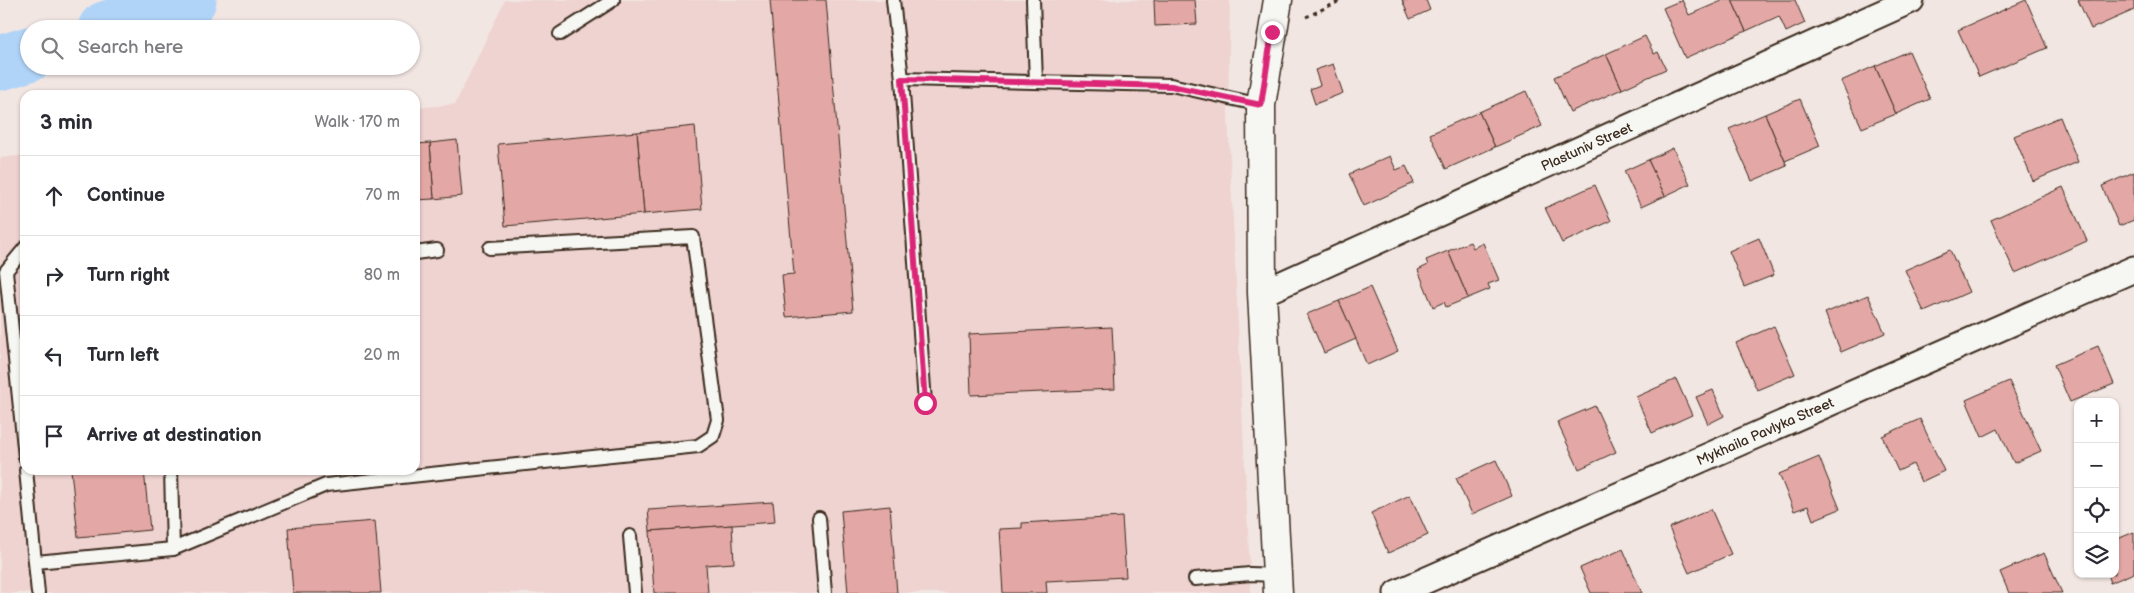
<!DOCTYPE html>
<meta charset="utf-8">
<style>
:root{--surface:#fff;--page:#f2f2f3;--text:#2b2b33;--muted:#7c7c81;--line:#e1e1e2}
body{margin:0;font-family:"Balsamiq Sans",sans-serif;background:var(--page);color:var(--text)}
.controls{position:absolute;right:15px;bottom:15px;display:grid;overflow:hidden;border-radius:10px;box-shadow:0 1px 4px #0004}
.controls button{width:45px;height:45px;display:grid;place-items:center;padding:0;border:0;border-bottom:1px solid var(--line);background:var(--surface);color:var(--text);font:25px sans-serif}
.stop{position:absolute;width:15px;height:15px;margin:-11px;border:4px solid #db2777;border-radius:50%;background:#fff}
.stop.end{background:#db2777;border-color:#fff;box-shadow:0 1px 5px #0008}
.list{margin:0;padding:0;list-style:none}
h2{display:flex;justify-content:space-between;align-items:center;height:65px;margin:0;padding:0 20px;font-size:21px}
h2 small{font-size:16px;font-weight:400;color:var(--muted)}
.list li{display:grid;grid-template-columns:32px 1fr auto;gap:15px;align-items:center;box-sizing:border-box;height:80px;padding:0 20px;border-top:1px solid var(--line)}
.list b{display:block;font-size:19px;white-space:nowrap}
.list em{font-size:16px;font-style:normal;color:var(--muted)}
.icon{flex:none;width:28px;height:28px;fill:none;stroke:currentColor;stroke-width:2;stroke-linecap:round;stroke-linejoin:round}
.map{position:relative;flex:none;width:2134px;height:593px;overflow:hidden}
.search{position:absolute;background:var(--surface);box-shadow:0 1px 4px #0004;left:20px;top:20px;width:400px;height:55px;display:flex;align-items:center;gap:12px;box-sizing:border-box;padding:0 18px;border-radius:28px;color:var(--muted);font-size:19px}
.panel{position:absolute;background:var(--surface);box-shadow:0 1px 4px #0004;left:20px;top:90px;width:400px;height:385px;border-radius:15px}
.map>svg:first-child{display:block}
</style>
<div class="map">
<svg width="2134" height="593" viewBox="0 0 2134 593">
<rect width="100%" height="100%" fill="#f2e6e3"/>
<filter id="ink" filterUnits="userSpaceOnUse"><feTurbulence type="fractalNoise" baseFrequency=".02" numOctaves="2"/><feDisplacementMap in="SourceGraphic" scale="10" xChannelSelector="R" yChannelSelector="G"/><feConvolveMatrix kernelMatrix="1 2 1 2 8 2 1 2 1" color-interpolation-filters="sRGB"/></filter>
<g filter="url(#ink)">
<polygon fill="#eed3d0" points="505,0 1230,0 1228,117 1251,593 0,593 0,158 25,155 25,470 415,470 415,108 455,104"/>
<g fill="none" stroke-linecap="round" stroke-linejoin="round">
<g stroke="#b0d4f8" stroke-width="55">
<polyline points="105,29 189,0"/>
<polyline points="0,63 29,54"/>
</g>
</g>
<g fill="#e3a8a5" stroke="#3b2a1e">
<polygon points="770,0 826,0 853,311 786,317 782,275 794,274"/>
<polygon points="1154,0 1195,0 1197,24 1155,26"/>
<polygon points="1402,0 1426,0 1430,10 1410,19"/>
<polygon points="1682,0 1689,15 1724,0 1732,0 1746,31 1685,58 1663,8"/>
<polygon points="1732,0 1795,0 1805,23 1786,32 1779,16 1746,31"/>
<polygon points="2026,0 2047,48 1979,77 1958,30"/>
<polygon points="2078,0 2134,0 2134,10 2091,29"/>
<polygon points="1645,36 1654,54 1658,52 1666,69 1622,89 1606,54"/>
<polygon points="1909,51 1930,99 1896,114 1875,66"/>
<polygon points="1606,54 1622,89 1570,112 1554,77"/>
<polygon points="1333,64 1343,93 1315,104 1310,89 1320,85 1315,70"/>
<polygon points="1875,66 1896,114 1862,128 1841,81"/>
<polygon points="1526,91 1542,126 1495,147 1479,112"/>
<polygon points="1800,99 1820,146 1785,161 1765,114"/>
<polygon points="1479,112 1495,147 1446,169 1430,134"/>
<polygon points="1765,114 1787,166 1752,181 1729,129"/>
<polygon points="2060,117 2078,162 2033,181 2014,136"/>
<polygon points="695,126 702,209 644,214 637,132"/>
<polygon points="637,132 644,214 505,226 498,144"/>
<polygon points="457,140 462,196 434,199 430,143"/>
<polygon points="430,143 434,199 415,200 415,144"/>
<polygon points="1673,148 1690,184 1665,196 1648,160"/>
<polygon points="1390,156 1396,170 1406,166 1414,183 1364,206 1349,174"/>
<polygon points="1648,160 1665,196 1641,207 1624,171"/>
<polygon points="2134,172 2134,220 2119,226 2102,186"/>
<polygon points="1595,185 1611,221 1562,243 1545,208"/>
<polygon points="2063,187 2087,241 2015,273 1991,220"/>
<polygon points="1759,238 1774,275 1744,287 1729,251"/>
<polygon points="1470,242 1473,248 1483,243 1499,280 1488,284 1490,289 1468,298 1448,251"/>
<polygon points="1950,250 1969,292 1924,312 1905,270"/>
<polygon points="1448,251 1468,298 1446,307 1444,302 1433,307 1418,270 1428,265 1426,260"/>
<polygon points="1370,287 1398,351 1367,365 1339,301"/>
<polygon points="1868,295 1885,333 1841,352 1825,313"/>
<polygon points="1339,301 1356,339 1324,353 1307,314"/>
<polygon points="1774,326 1795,374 1757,390 1736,343"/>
<polygon points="1112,327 1115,389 971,395 969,334"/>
<polygon points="2098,346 2114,384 2070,402 2054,365"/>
<polygon points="1676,379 1692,415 1652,433 1636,397"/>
<polygon points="2009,381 2041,451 2014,463 1998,429 1982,437 1966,400"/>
<polygon points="1713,390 1724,416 1708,424 1696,397"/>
<polygon points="1595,406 1616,452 1579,469 1557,422"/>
<polygon points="1920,419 1944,471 1921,482 1913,464 1898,471 1882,436"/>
<polygon points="1819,457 1840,509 1813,520 1808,506 1794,511 1779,474"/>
<polygon points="1496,460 1512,496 1472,514 1456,478"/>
<polygon points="71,470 144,470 150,530 78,537"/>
<polygon points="1410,495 1428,535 1388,553 1371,513"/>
<polygon points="773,502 775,522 650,531 648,510"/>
<polygon points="890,506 897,593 848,593 841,511"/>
<polygon points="1711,509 1731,554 1689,573 1669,528"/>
<polygon points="1122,517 1126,577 1046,581 1047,593 1003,593 999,529 1022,528 1022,523"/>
<polygon points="375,521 381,593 293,593 288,528"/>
<polygon points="732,525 734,563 706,565 708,593 654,593 650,531"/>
<polygon points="2134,532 2134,573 2110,583 2107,574 2115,574 2115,540"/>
<polygon points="1623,549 1642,593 1591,593 1580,568"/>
<polygon points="2044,553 2062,593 2009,593 2000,572"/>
</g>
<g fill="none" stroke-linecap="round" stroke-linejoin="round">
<defs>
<g id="lane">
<polyline points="893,0 902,79 925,403"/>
<polyline points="1033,0 1036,82"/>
<polyline points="560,34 613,0"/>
<polyline points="902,79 1171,85 1261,105"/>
<polyline points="25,248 6,271 25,457"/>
<polyline points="415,253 437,250"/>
<polyline points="26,470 38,593"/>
<polyline points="171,470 173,549"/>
<polyline points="819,518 825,593"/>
<polyline points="630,536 635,593"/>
<polyline points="36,562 173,549 326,485 698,446 713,436 718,420 693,237 490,248"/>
<polyline points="1195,579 1250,574 1277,575"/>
</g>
<g id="street">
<path id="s1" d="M 1262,293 L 1911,0"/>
<path id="s2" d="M 1397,593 L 2134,269"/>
</g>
<polyline id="secondary" points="1278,593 1262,293 1261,105 1278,0"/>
</defs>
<use href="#lane" stroke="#3b2a1e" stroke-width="16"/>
<use href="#street" stroke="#3b2a1e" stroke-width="29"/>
<use href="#secondary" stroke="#3b2a1e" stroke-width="31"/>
<polyline stroke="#3b2a1e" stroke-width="3" stroke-dasharray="4 4" stroke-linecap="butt" points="1306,17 1342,0"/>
<use href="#lane" stroke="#f6f6f2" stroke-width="12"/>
<use href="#street" stroke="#f6f6f2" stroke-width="25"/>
<use href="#secondary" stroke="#f6f6f2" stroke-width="28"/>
</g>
</g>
<g fill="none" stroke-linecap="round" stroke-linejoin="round" filter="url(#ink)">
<polyline stroke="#db2777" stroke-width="6" points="925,403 902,79 1171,86 1261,105 1272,32"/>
</g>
<g text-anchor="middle" stroke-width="4" stroke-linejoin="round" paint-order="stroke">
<g font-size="14" fill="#3b2a1e" stroke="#f6f6f2">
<text dy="5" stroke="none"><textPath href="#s1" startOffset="356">Plastuniv Street</textPath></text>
<text dy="5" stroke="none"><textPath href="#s2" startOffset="402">Mykhaila Pavlyka Street</textPath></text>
</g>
</g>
</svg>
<div class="controls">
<button>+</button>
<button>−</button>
<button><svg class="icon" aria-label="locate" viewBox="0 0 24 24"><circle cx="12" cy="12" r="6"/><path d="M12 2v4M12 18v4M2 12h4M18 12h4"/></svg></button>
<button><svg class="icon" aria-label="layers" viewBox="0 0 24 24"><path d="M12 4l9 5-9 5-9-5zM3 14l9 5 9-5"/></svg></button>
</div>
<div class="stop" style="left:925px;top:403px"></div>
<div class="stop end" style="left:1272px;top:32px"></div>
<div class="search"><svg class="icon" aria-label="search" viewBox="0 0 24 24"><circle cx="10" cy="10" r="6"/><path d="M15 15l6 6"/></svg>Search here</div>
<section class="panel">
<h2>3 min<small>Walk · 170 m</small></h2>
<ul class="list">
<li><svg class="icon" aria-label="ahead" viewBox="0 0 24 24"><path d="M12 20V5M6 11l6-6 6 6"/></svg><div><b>Continue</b></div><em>70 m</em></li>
<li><svg class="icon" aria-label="right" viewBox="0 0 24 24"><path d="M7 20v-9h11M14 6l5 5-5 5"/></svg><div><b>Turn right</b></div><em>80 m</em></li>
<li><svg class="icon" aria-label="left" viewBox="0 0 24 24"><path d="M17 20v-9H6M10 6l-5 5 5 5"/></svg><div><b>Turn left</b></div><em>20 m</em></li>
<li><svg class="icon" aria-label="arrive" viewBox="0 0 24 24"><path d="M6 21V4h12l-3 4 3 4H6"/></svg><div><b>Arrive at destination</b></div></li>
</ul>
</section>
</div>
